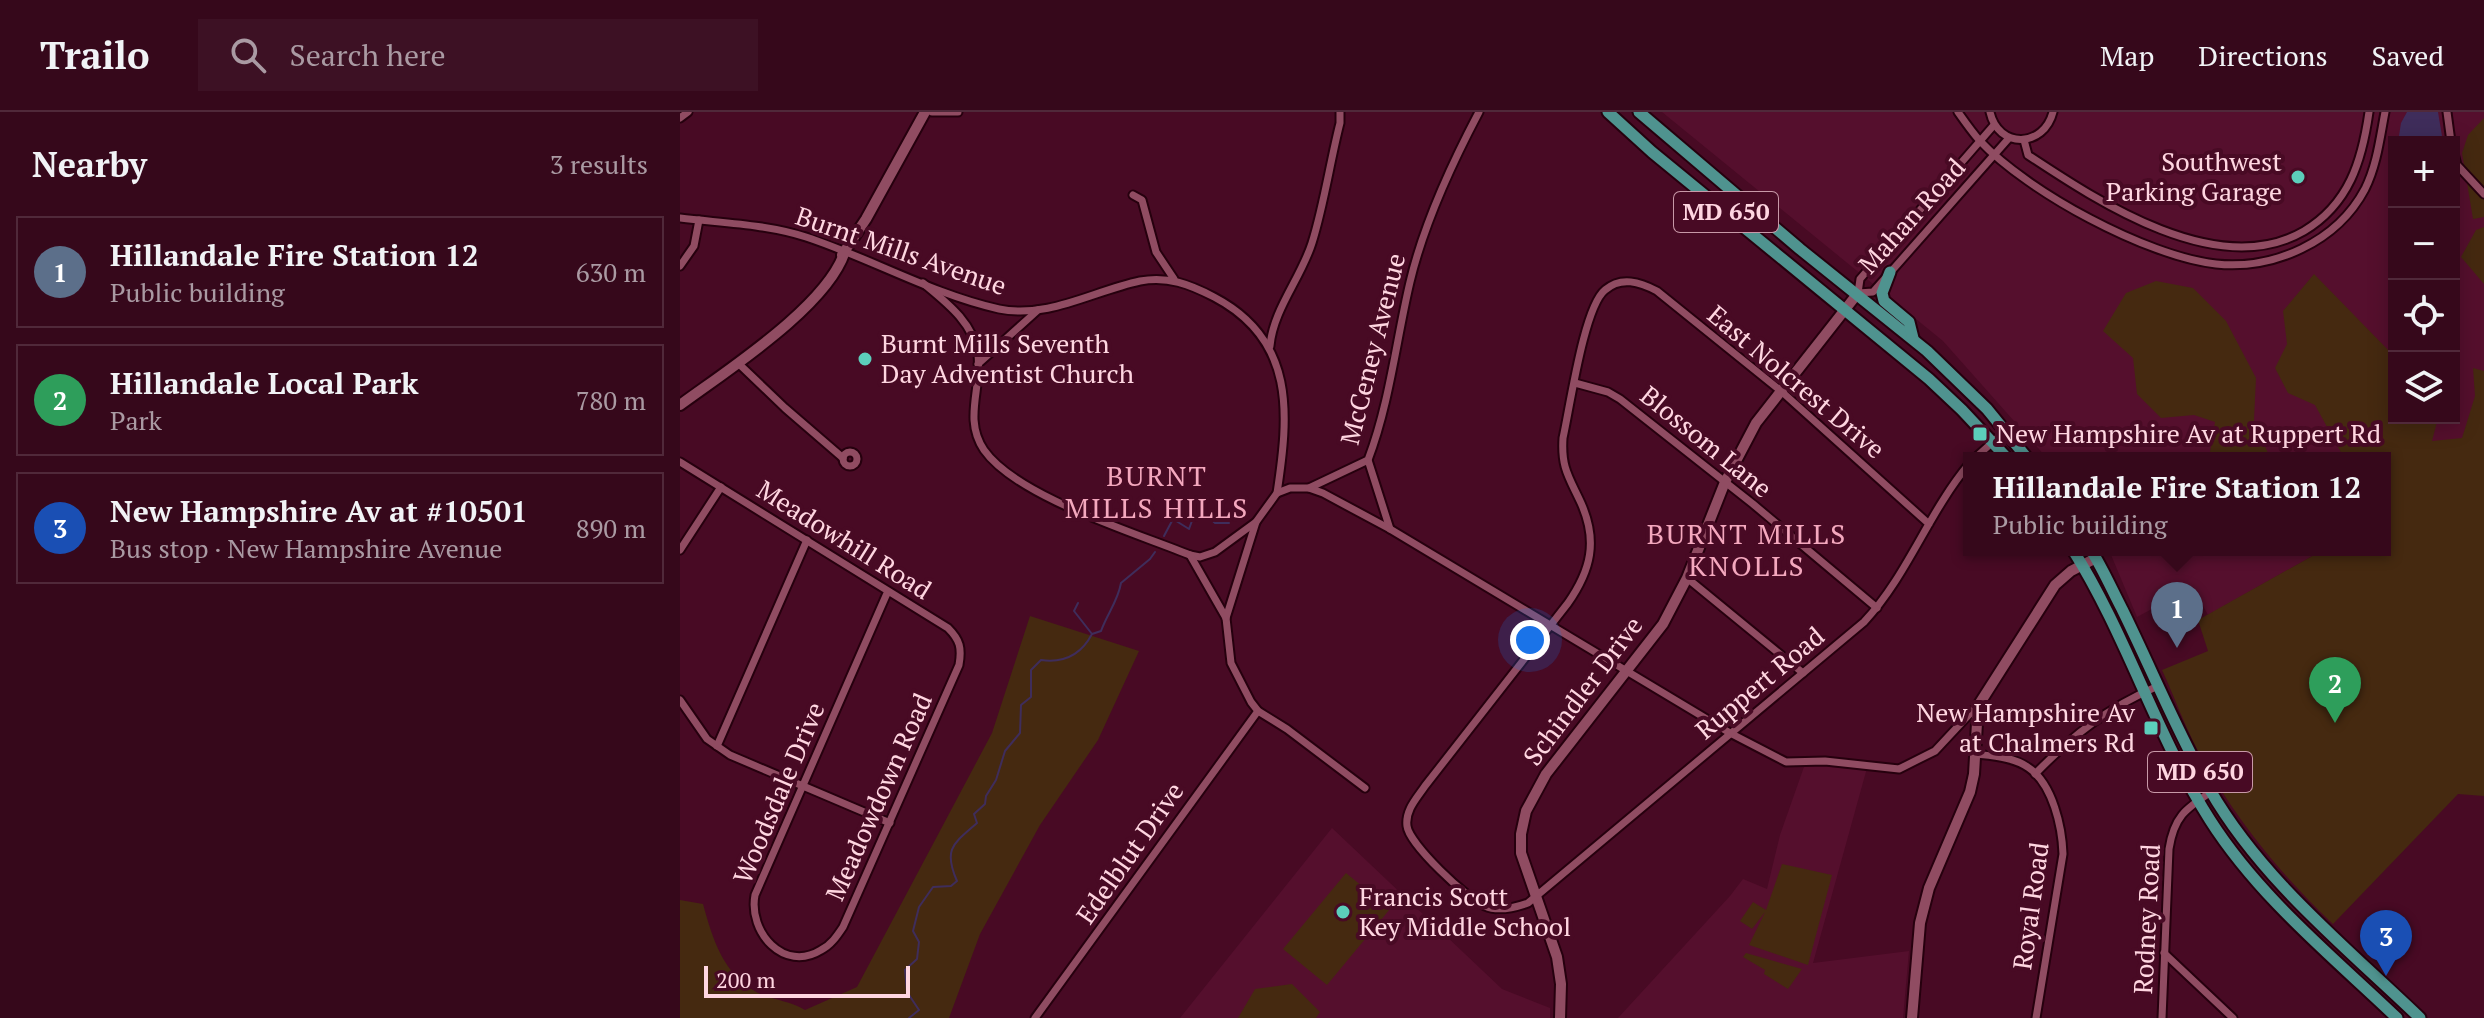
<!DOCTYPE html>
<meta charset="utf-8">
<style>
:root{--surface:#36081b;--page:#3d1124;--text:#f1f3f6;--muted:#aa9aa3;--line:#50293a;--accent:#5ccebb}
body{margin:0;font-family:"PT Serif",serif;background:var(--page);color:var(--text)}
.controls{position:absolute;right:24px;top:24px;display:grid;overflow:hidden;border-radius:0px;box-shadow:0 4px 20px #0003}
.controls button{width:72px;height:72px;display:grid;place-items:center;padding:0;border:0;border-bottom:2px solid var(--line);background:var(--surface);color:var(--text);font:40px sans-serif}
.scale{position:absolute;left:24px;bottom:20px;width:206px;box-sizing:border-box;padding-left:8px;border:4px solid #ffd6e1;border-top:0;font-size:22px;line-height:28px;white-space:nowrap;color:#ffd6e1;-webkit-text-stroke:6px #480a24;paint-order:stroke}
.you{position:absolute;left:850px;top:528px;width:28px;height:28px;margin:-20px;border:6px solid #fff;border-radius:50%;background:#1a73e8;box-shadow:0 0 0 12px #1a73e833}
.badge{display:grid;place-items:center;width:52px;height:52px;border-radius:50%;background:var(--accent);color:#fff;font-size:26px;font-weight:700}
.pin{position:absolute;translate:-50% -66px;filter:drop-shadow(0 2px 4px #0008)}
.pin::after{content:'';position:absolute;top:42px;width:28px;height:24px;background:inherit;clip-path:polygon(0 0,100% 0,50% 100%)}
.popup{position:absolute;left:1283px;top:340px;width:428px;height:104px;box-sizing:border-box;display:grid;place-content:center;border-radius:0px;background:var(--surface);filter:drop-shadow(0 2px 6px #0005);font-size:26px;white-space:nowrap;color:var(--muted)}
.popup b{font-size:30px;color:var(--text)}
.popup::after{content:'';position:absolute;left:50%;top:100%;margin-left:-16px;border:16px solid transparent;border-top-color:var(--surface)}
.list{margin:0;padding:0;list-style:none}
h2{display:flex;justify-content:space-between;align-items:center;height:104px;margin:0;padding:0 32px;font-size:34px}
h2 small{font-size:26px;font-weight:400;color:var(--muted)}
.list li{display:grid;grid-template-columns:52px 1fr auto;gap:24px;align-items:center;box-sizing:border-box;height:112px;margin:0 16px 16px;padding:0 16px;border:2px solid var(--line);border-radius:0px}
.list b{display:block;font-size:30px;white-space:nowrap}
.list p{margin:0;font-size:26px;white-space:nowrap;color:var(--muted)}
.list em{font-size:26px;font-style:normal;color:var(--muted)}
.icon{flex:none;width:44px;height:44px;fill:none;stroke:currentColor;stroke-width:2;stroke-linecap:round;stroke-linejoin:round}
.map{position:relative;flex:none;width:1804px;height:906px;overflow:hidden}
header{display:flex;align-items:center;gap:48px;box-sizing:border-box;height:112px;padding:0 40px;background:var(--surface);border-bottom:2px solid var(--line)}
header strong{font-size:38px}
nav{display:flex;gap:44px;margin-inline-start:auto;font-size:28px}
.search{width:560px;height:72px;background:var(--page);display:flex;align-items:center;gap:20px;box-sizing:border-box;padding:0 28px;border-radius:0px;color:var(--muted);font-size:30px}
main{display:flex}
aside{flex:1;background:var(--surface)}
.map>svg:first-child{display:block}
</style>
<header>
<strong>Trailo</strong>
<div class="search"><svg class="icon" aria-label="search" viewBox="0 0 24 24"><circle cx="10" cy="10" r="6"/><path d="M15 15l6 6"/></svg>Search here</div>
<nav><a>Map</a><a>Directions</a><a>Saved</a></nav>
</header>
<main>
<aside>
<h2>Nearby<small>3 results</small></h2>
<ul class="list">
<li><span class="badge" style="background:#5c6f8a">1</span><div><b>Hillandale Fire Station 12</b><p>Public building</p></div><em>630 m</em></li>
<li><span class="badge" style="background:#2e9e5b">2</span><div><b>Hillandale Local Park</b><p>Park</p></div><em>780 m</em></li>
<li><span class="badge" style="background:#1a4fb4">3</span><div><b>New Hampshire Av at #10501</b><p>Bus stop · New Hampshire Avenue</p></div><em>890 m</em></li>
</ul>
</aside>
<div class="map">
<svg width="1804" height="906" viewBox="0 0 1804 906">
<rect width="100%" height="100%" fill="#480a24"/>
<g fill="#550f2d" fill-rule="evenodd">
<path d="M 982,0 L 1804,0 L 1804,429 L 1705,346 L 1367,346 L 1263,229 ZM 1714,30 L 1774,30 L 1774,306 L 1714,306 Z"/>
<polygon points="1429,438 1643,438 1528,503 1513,475 1457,505"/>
<polygon points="1125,652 1187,656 1133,851 1229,839 1223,906 938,906 1050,784 1063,767 1087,777 1100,723"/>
<polygon points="652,716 822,877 870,896 870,906 500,906"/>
</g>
<g fill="#452910">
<polygon points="1804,6 1804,105 1793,107 1782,41 1788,23"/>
<polygon points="1804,115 1804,172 1781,145 1796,118"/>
<path d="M 1634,162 L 1714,244 L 1714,306 L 1758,306 L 1752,329 L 1782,326 L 1795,284 L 1793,256 L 1804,259 L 1804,684 L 1778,682 L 1653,812 C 1598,760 1553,704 1517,637 C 1504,612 1494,584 1482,558 L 1528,539 L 1518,508 L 1643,438 L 1705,438 L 1705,346 L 1664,346 L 1635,293 L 1608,281 L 1595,256 L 1607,232 L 1603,199 Z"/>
<polygon points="1476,169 1513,176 1546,209 1576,266 1574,308 1590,346 1529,346 1535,310 1514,303 1481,306 1457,282 1453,246 1423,219 1446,181"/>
<path d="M 350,504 L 459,539 L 418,628 L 360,713 L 300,822 L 269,906 L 0,906 L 0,788 L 23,792 C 33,828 43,862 78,881 C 93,888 111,889 125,898 L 177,875 L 312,621 Z"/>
<polygon points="1102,752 1152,763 1128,853 1069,833 1085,800 1072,817 1060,809 1073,790 1086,798"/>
<polygon points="666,761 710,797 647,873 603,837"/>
<polygon points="1066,841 1122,857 1108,877 1084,862 1085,858 1063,845"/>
<polygon points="612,872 640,900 636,906 558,906 575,877"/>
</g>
<polygon fill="#3f2d5b" points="1727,0 1758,0 1763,30 1718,30 1721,11"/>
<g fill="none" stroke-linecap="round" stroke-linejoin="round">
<g stroke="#3f2d5b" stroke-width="2">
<polyline points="484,424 493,407 509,417 513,406 523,400 535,411 549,411"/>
<polyline points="398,491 394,499 412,522"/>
<path d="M 229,906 L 239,898 L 227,880 L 225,858 L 237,847 L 239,830 L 233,819 L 239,795 L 253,775 L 271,774 L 277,769 C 263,737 273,732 297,711 L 294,702 L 305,692 L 306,684 L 316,668 L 325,639 L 340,621 L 341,593 L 351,585 L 351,558 L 361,548 C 383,551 401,543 412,522 L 421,519 C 427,502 438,489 441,471 L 470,447 L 475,440"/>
</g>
<defs>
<g id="street">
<polyline points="252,0 278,0"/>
<path d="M 1278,0 C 1285,10 1292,20 1300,29 C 1348,80 1466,144 1536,152 C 1594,158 1657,130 1685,77 C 1697,53 1700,26 1705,0"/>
<path d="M 1310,0 C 1318,37 1364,36 1373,0"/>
<polyline points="1767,0 1771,30"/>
<polyline points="0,6 8,0"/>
<polyline points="1314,13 1180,167 1178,181 1193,180 1329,26"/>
<path d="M 1344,28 L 1348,43 C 1419,90 1538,169 1624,119 C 1669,92 1682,49 1689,0"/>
<polyline points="1774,41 1777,53 1804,82"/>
<polyline points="453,83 462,88 476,140 494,167"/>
<path d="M 0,106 C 41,111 86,112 126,125 C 190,146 252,182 319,197 C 368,207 413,179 460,169 C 488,164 509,172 534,185 C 616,228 609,302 597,381"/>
<polyline points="0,154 14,134 19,108"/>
<path d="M 243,171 C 266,190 294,211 298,243 C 302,276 283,307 304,338 C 337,385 456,421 510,443 L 520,445 L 535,440 L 576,410 L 597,381 L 610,376 L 629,376 L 688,348 C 710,290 716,229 730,170 C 744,111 771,53 799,0"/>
<path d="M 590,234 C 593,198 621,166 632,131 C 644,93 650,50 660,11 L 660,0"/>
<polyline points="58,251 105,296 163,346"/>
<polyline points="298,252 358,198"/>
<polyline points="895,271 928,280 940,287 1073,392 1197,496"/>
<circle cx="170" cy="347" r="7"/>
<polyline points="1295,346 1324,320"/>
<polyline points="688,348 710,417"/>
<path d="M 0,350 L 268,516 C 280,528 282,536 279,553 L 163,815 C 157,824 151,833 141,838 C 104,861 68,820 75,783 L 208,479"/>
<polyline points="629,376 643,381 710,417 1050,621 1106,650 1145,649 1219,657 1255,639 1297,594"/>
<path d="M 1249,412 L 1101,279 L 977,179 C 960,170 941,164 925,178 C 904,195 890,295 883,326 C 881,356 889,365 901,391 C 918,429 911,458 888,491 L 745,674 C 737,686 725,698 727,714 C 729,732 787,787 805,794 C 818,800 834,796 848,791 L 1184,510 C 1228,463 1248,401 1289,352"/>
<polyline points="0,438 41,375"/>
<polyline points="510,443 546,506 551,551 571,590 578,599 607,617 685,676"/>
<polyline points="1007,466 1123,561"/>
<polyline points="546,506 576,410"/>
<polyline points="0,588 27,627 50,643 210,711"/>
<polyline points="37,634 127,428"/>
<path d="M 1295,642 C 1313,644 1334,645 1349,656 C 1373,673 1382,715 1383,742 L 1356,906"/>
<path d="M 1355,662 C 1393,623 1427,596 1478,574"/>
<polyline points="1484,841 1553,906"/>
<polyline points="355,906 578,599"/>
<path d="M 1482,906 L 1489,737 C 1494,705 1505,697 1531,680"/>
</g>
<g id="secondary">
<polyline points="162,143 186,107 245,0"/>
<path d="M 0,293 C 46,259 148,194 165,139"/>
<polyline points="880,906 881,872 877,845 841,741 841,722 846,699 866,662 983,512 1007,466 1045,370 1076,311 1178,181"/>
<polyline points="1232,906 1240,811 1249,776 1290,680 1294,662 1298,594 1375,473 1391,459 1416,446"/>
</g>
<g id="primary">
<polyline points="928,0 972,40 1249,267 1282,298 1327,346"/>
<polyline points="959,0 1120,137 1247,239 1307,297 1347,346"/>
<polyline points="1210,160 1202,181 1204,189 1229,210 1233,226"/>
<path d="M 1393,438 C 1447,524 1476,623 1530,708 C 1579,785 1652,844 1717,906"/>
<path d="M 1411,438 C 1423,457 1432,478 1442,497 C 1472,558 1497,620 1530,678 C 1582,768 1666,835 1740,906"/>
</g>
</defs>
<use href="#street" stroke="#26000e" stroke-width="11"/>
<use href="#secondary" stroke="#26000e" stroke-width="14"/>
<use href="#primary" stroke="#26000e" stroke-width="15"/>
<use href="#street" stroke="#904c62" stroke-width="7"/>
<use href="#secondary" stroke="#904c62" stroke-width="10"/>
<use href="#primary" stroke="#4f938f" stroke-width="11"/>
</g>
<g fill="#5ccebb" stroke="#480a24" stroke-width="3">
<circle cx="1618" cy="65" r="8"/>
<circle cx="185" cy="247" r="8"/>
<rect x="1292" y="314" width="16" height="16" rx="4"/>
<rect x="1463" y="608" width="16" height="16" rx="4"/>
<circle cx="663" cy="800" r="8"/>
</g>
<g text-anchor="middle" stroke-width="8" stroke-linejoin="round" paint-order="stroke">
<g fill="#480a24" stroke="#c899a8" stroke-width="2">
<rect x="994" y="80" width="104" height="40" rx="6"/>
<rect x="1468" y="640" width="104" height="40" rx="6"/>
</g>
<g font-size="24" font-weight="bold" fill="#ffd6e1">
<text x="1046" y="108">MD 650</text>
<text x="1520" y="668">MD 650</text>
</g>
<g font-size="26" fill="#ffd6e1" stroke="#480a24" text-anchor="start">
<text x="1602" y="59" text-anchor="end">Southwest<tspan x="1602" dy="30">Parking Garage</tspan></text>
<text x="201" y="241">Burnt Mills Seventh<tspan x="201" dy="30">Day Adventist Church</tspan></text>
<text x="1316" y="331">New Hampshire Av at Ruppert Rd</text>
<text x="1455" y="610" text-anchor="end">New Hampshire Av<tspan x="1455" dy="30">at Chalmers Rd</tspan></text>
<text x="679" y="794">Francis Scott<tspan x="679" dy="30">Key Middle School</tspan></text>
</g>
<g font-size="26" fill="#ffd6e1" stroke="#480a24">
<text transform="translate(1232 104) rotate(-48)" y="9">Mahan Road</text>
<text transform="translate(221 139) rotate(19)" y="9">Burnt Mills Avenue</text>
<text transform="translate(693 237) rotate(-76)" y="9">McCeney Avenue</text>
<text transform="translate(1116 270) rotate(40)" y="9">East Nolcrest Drive</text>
<text transform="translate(1026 330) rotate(39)" y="9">Blossom Lane</text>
<text transform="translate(164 428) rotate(32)" y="9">Meadowhill Road</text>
<text transform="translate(1080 571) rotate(-40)" y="9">Ruppert Road</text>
<text transform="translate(903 579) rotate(-53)" y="9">Schindler Drive</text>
<text transform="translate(99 681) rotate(-67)" y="9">Woodsdale Drive</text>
<text transform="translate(199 685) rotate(-66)" y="9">Meadowdown Road</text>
<text transform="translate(450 741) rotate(-55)" y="9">Edelblut Drive</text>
<text transform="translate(1351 794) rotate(-82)" y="9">Royal Road</text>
<text transform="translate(1467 807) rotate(-87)" y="9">Rodney Road</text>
</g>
<g font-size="28" letter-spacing="2" fill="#f4a8be" stroke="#480a24">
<text x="477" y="374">BURNT<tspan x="477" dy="32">MILLS HILLS</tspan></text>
<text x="1067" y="432">BURNT MILLS<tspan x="1067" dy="32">KNOLLS</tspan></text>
</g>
</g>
</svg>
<div class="controls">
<button>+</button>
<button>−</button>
<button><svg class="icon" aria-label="locate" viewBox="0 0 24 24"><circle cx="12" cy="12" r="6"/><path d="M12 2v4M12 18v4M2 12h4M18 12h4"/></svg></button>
<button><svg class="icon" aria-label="layers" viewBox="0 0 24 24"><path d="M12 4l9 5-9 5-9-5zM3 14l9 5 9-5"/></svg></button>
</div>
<div class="scale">200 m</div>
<div class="you"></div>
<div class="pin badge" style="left:1497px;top:536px;background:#5c6f8a">1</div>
<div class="popup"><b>Hillandale Fire Station 12</b>Public building</div>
<div class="pin badge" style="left:1655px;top:611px;background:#2e9e5b">2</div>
<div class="pin badge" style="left:1706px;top:864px;background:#1a4fb4">3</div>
</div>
</main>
